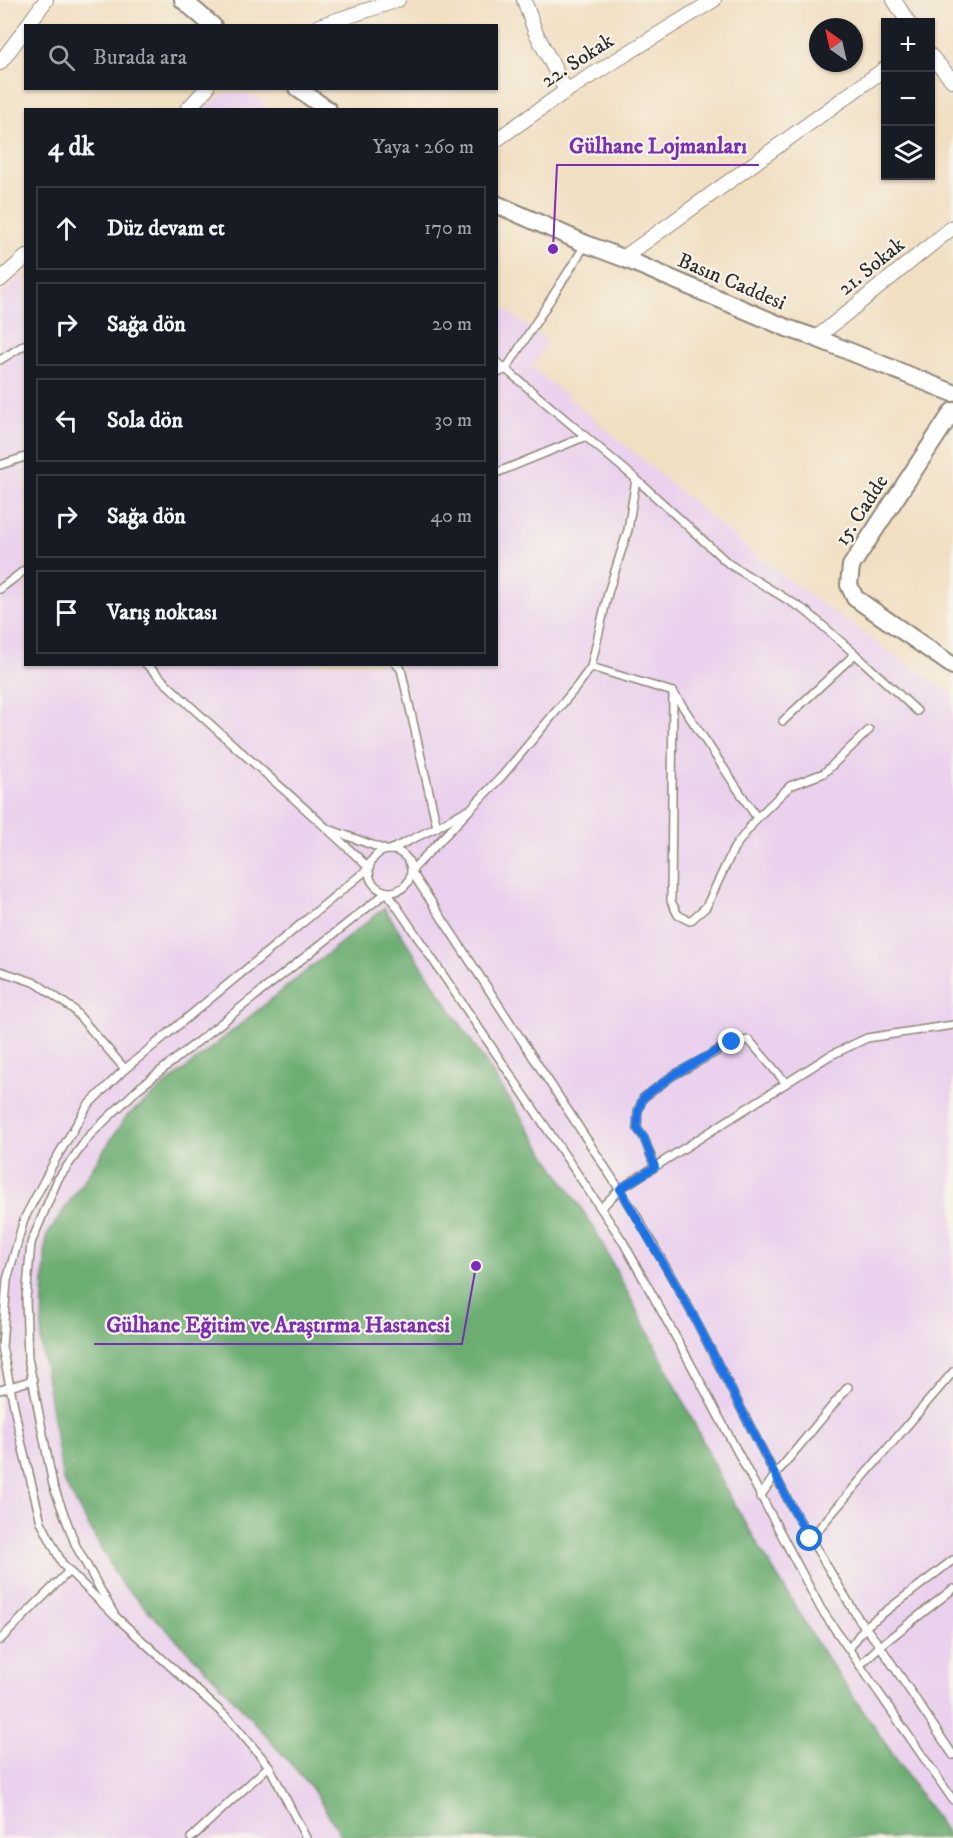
<!DOCTYPE html>
<html lang="tr">
<meta charset="utf-8">
<style>
:root{--surface:#171b24;--page:#242831;--text:#f1f3f6;--muted:#9ea1a6;--line:#363941}
body{margin:0;font-family:"IM FELL DW Pica",serif;background:var(--page);color:var(--text)}
.controls{position:absolute;right:18px;top:18px;display:grid;overflow:hidden;border-radius:0px;box-shadow:0 2px 4px #0004}
.controls button{width:54px;height:54px;display:grid;place-items:center;padding:0;border:0;border-bottom:2px solid var(--line);background:var(--surface);color:var(--text);font:30px sans-serif}
.compass{position:absolute;left:809px;top:18px;width:54px;height:54px;border-radius:50%;background:var(--surface);box-shadow:0 2px 4px #0004;rotate:326deg}
.stop{position:absolute;width:18px;height:18px;margin:-14px;border:4px solid #1a73e8;border-radius:50%;background:#fff}
.stop.end{background:#1a73e8;border-color:#fff;box-shadow:0 2px 6px #0008}
.list{margin:0;padding:0;list-style:none}
h2{display:flex;justify-content:space-between;align-items:center;height:78px;margin:0;padding:0 24px;font-size:26px}
h2 small{font-size:20px;font-weight:400;color:var(--muted)}
.list li{display:grid;grid-template-columns:39px 1fr auto;gap:18px;align-items:center;box-sizing:border-box;height:84px;margin:0 12px 12px;padding:0 12px;border:2px solid var(--line);border-radius:0px}
.list b{display:block;font-size:22px;white-space:nowrap}
.list em{font-size:20px;font-style:normal;color:var(--muted)}
.icon{flex:none;width:33px;height:33px;fill:none;stroke:currentColor;stroke-width:2;stroke-linecap:round;stroke-linejoin:round}
.map{position:relative;flex:none;width:953px;height:1838px;overflow:hidden}
.search{position:absolute;background:var(--surface);box-shadow:0 2px 4px #0004;left:24px;top:24px;width:474px;height:66px;display:flex;align-items:center;gap:15px;box-sizing:border-box;padding:0 21px;border-radius:0px;color:var(--muted);font-size:22px}
.panel{position:absolute;background:var(--surface);box-shadow:0 2px 4px #0004;left:24px;top:108px;width:474px;height:558px;border-radius:0px}
.map>svg:first-child{display:block}
</style>
<div class="map">
<svg width="953" height="1838" viewBox="0 0 953 1838">
<rect width="100%" height="100%" fill="#f7f3e8"/>
<filter id="ink" filterUnits="userSpaceOnUse"><feTurbulence type="fractalNoise" baseFrequency=".0167" numOctaves="2"/><feDisplacementMap in="SourceGraphic" scale="12" xChannelSelector="R" yChannelSelector="G"/><feConvolveMatrix kernelMatrix="1 2 1 2 8 2 1 2 1" color-interpolation-filters="sRGB"/></filter>
<filter id="wash" filterUnits="userSpaceOnUse"><feTurbulence type="fractalNoise" baseFrequency=".008" numOctaves="4" result="noise"/><feDisplacementMap in="SourceGraphic" scale="24" xChannelSelector="R" yChannelSelector="G"/><feGaussianBlur stdDeviation="1.35" result="paint"/><feColorMatrix in="noise" values="0 0 0 0 0 0 0 0 0 0 0 0 0 0 0 0 0 1.4 0 .05"/><feComposite in="paint" operator="in"/></filter>
<g filter="url(#wash)">
<rect width="100%" height="100%" fill="#f1dfc2"/>
<g fill="#ead1ed">
<polygon points="235,92 257,97 267,105 264,109 202,109 221,96"/>
<polygon points="25,272 26,664 496,664 497,303 547,341 532,367 763,561 857,629 953,695 953,1838 0,1838 0,296"/>
</g>
<polygon fill="#6cad71" stroke="#4c6c4e" stroke-width="1.5" points="384,908 594,1228 675,1384 730,1497 818,1645 950,1838 343,1838 312,1788 223,1687 120,1582 63,1480 41,1344 46,1237 126,1117"/>
</g>
<g filter="url(#ink)">
<g fill="none" stroke-linecap="round" stroke-linejoin="round">
<defs>
<g id="service">
<polyline points="0,360 26,344"/>
<polyline points="496,361 636,479 628,530 608,593 591,667 578,685 503,775 411,871 635,1213 692,1313 791,1506 858,1618 880,1646 953,1755"/>
<polyline points="496,374 506,369 586,244"/>
<polyline points="0,465 25,457"/>
<polyline points="496,473 584,437"/>
<polyline points="636,479 729,564 806,611 855,654 783,721"/>
<polyline points="0,589 26,569"/>
<polyline points="855,654 917,711"/>
<path d="M 146,664 C 218,735 297,798 369,868 L 125,1069 L 88,1105 L 54,1162 L 24,1219 L 7,1280 L 2,1347 L 21,1441 L 41,1522 L 63,1565 L 115,1616 L 231,1721 L 269,1766 L 306,1838"/>
<polyline points="396,664 401,669 437,827"/>
<polyline points="591,667 673,692 757,818"/>
<polyline points="673,692 671,901 678,915 690,921 706,907 734,848 757,818 790,786 824,773 869,730"/>
<polyline points="331,830 386,850"/>
<polyline points="390,850 437,827 465,811"/>
<circle cx="390" cy="871" r="21"/>
<polyline points="0,971 36,983 73,1009 125,1069"/>
<polyline points="655,1167 644,1138 637,1128 638,1111 643,1098 672,1076 732,1043 749,1040 786,1083"/>
<polyline points="601,1208 620,1189 829,1056 867,1038 953,1025"/>
<polyline points="0,1390 33,1380"/>
<polyline points="760,1497 775,1475 848,1387"/>
<polyline points="810,1539 953,1372"/>
<polyline points="115,1616 76,1546 53,1485 28,1358 26,1299 31,1243 58,1179 89,1136 139,1088 387,892 622,1240 694,1370 821,1609 953,1800"/>
<polyline points="0,1640 69,1571"/>
<polyline points="849,1649 865,1627 953,1560"/>
<polyline points="860,1665 880,1646 953,1589"/>
<polyline points="191,1838 269,1766"/>
</g>
<g id="minor">
<polyline points="524,0 535,31 566,91"/>
<polyline points="894,0 908,22"/>
<polyline points="27,26 46,0"/>
<polyline points="319,26 398,0"/>
<polyline points="930,55 953,81"/>
<polyline points="0,63 26,28"/>
<polyline points="187,110 207,88"/>
<polyline points="496,140 566,91 714,0"/>
<polyline points="623,258 886,68"/>
<polyline points="0,280 26,257"/>
<polyline points="816,338 953,227"/>
</g>
<g id="tertiary">
<polyline points="183,0 213,26"/>
<polyline points="297,88 328,110"/>
<polyline points="496,204 586,244 623,258 787,328 816,338 953,393"/>
<polyline points="953,411 851,566 849,585 855,598 953,666"/>
</g>
</defs>
<use href="#service" stroke="#8e8576" stroke-width="10"/>
<use href="#minor" stroke="#8e8576" stroke-width="16"/>
<use href="#tertiary" stroke="#8e8576" stroke-width="20"/>
<use href="#service" stroke="#fff" stroke-width="7"/>
<use href="#minor" stroke="#fff" stroke-width="14"/>
<use href="#tertiary" stroke="#fff" stroke-width="16"/>
</g>
</g>
<g fill="none" stroke-linecap="round" stroke-linejoin="round" filter="url(#ink)">
<polyline stroke="#1a73e8" stroke-width="8" points="732,1042 672,1076 643,1098 638,1112 637,1128 644,1138 655,1167 620,1189 692,1313 791,1506 810,1539"/>
</g>
<g text-anchor="middle" stroke-width="4.5" stroke-linejoin="round" paint-order="stroke">
<g font-size="21" fill="#2b2b2b" stroke="#f7f3e8">
<text transform="translate(577 60) rotate(-33)" y="7">22. Sokak</text>
<text transform="translate(871 266) rotate(-39)" y="7">21. Sokak</text>
<text transform="translate(732 281) rotate(23)" y="7">Basın Caddesi</text>
<text transform="translate(861 510) rotate(-57)" y="7">15. Cadde</text>
</g>
</g>
<path fill="none" stroke="#7b2cbf" stroke-width="2" d="M553 249L557 165H759M476 1266L462 1344H94"/>
<g fill="#7b2cbf" stroke="#f7f3e8" stroke-width="2">
<circle cx="553" cy="249" r="6"/>
<circle cx="476" cy="1266" r="6"/>
</g>
<g font-size="22" text-anchor="middle" font-weight="bold" fill="#7b2cbf" stroke="#f7f3e8" stroke-width="4.5" stroke-linejoin="round" paint-order="stroke">
<text x="658" y="153">Gülhane Lojmanları</text>
<text x="278" y="1332">Gülhane Eğitim ve Araştırma Hastanesi</text>
</g>
</svg>
<div class="controls">
<button>+</button>
<button>−</button>
<button><svg class="icon" aria-label="layers" viewBox="0 0 24 24"><path d="M12 4l9 5-9 5-9-5zM3 14l9 5 9-5"/></svg></button>
</div>
<svg class="compass" viewBox="-18 -18 36 36"><path d="M0-13l5 13h-10z" fill="#e53935"/><path d="M0 13l5-13h-10z" fill="#9ea1a6"/></svg>
<div class="stop" style="left:810px;top:1539px"></div>
<div class="stop end" style="left:732px;top:1042px"></div>
<div class="search"><svg class="icon" aria-label="search" viewBox="0 0 24 24"><circle cx="10" cy="10" r="6"/><path d="M15 15l6 6"/></svg>Burada ara</div>
<section class="panel">
<h2>4 dk<small>Yaya · 260 m</small></h2>
<ul class="list">
<li><svg class="icon" aria-label="ahead" viewBox="0 0 24 24"><path d="M12 20V5M6 11l6-6 6 6"/></svg><div><b>Düz devam et</b></div><em>170 m</em></li>
<li><svg class="icon" aria-label="right" viewBox="0 0 24 24"><path d="M7 20v-9h11M14 6l5 5-5 5"/></svg><div><b>Sağa dön</b></div><em>20 m</em></li>
<li><svg class="icon" aria-label="left" viewBox="0 0 24 24"><path d="M17 20v-9H6M10 6l-5 5 5 5"/></svg><div><b>Sola dön</b></div><em>30 m</em></li>
<li><svg class="icon" aria-label="right" viewBox="0 0 24 24"><path d="M7 20v-9h11M14 6l5 5-5 5"/></svg><div><b>Sağa dön</b></div><em>40 m</em></li>
<li><svg class="icon" aria-label="arrive" viewBox="0 0 24 24"><path d="M6 21V4h12l-3 4 3 4H6"/></svg><div><b>Varış noktası</b></div></li>
</ul>
</section>
</div>
